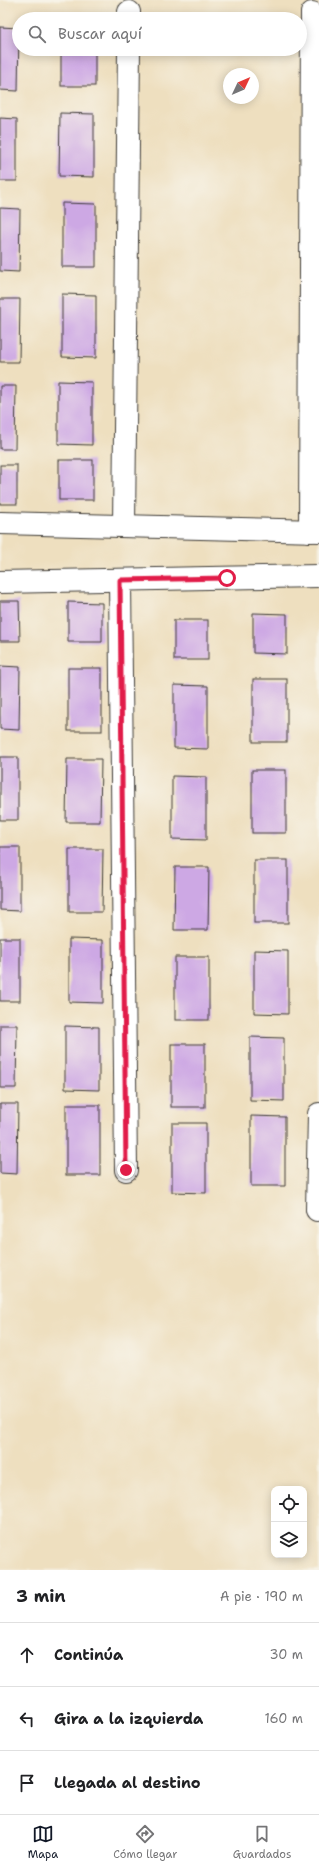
<!DOCTYPE html>
<html lang="es">
<meta charset="utf-8">
<style>
:root{--surface:#fff;--page:#f6f6f6;--text:#202124;--muted:#757577;--line:#e0e0e0;--accent:#111827}
body{margin:0;font-family:"Shantell Sans",sans-serif;background:var(--page);color:var(--text)}
.controls{position:absolute;right:12px;bottom:12px;display:grid;overflow:hidden;border-radius:8px;box-shadow:0 2px 10px #0003}
.controls button{width:36px;height:36px;display:grid;place-items:center;padding:0;border:0;border-bottom:1px solid var(--line);background:var(--surface);color:var(--text);font:20px sans-serif}
.compass{position:absolute;left:223px;top:68px;width:36px;height:36px;border-radius:50%;background:var(--surface);box-shadow:0 2px 10px #0003;rotate:46deg}
.stop{position:absolute;width:12px;height:12px;margin:-9px;border:3px solid #e11d48;border-radius:50%;background:#fff}
.stop.end{background:#e11d48;border-color:#fff;box-shadow:0 1px 4px #0008}
.list{margin:0;padding:0;list-style:none}
h2{display:flex;justify-content:space-between;align-items:center;height:52px;margin:0;padding:0 16px;font-size:17px}
h2 small{font-size:13px;font-weight:400;color:var(--muted)}
.list li{display:grid;grid-template-columns:26px 1fr auto;gap:12px;align-items:center;box-sizing:border-box;height:64px;padding:0 16px;border-top:1px solid var(--line)}
.list b{display:block;font-size:15px;white-space:nowrap}
.list em{font-size:13px;font-style:normal;color:var(--muted)}
.icon{flex:none;width:22px;height:22px;fill:none;stroke:currentColor;stroke-width:2;stroke-linecap:round;stroke-linejoin:round}
.map{position:relative;flex:none;width:319px;height:1570px;overflow:hidden}
.search{position:absolute;background:var(--surface);box-shadow:0 2px 10px #0003;left:12px;right:12px;top:12px;height:44px;display:flex;align-items:center;gap:10px;box-sizing:border-box;padding:0 14px;border-radius:22px;color:var(--muted);font-size:15px}
.sheet{height:244px;background:var(--surface)}
nav{display:flex;justify-content:space-around;align-items:center;box-sizing:border-box;height:56px;border-top:1px solid var(--line);background:var(--surface);font-size:11px;color:var(--muted)}
nav a{display:grid;justify-items:center;gap:2px}
nav .on{color:var(--accent)}
.map>svg:first-child{display:block}
</style>
<div class="map">
<svg width="319" height="1570" viewBox="0 0 319 1570">
<rect width="100%" height="100%" fill="#f7f3e8"/>
<filter id="ink" filterUnits="userSpaceOnUse"><feTurbulence type="fractalNoise" baseFrequency=".025" numOctaves="2"/><feDisplacementMap in="SourceGraphic" scale="8" xChannelSelector="R" yChannelSelector="G"/><feConvolveMatrix kernelMatrix="1 2 1 2 8 2 1 2 1" color-interpolation-filters="sRGB"/></filter>
<filter id="wash" filterUnits="userSpaceOnUse"><feTurbulence type="fractalNoise" baseFrequency=".012" numOctaves="4" result="noise"/><feDisplacementMap in="SourceGraphic" scale="16" xChannelSelector="R" yChannelSelector="G"/><feGaussianBlur stdDeviation="0.9" result="paint"/><feColorMatrix in="noise" values="0 0 0 0 0 0 0 0 0 0 0 0 0 0 0 0 0 1.4 0 .05"/><feComposite in="paint" operator="in"/></filter>
<g filter="url(#wash)">
<rect width="100%" height="100%" fill="#eedfbf"/>
<g id="blocks">
<g fill="#cda8e4">
<polygon points="0,27 19,28 18,91 0,90"/>
<rect x="61" y="49" width="34" height="37"/>
<polygon points="60,113 94,114 94,177 59,176"/>
<polygon points="0,118 17,119 17,181 0,181"/>
<polygon points="62,203 96,204 96,267 62,267"/>
<polygon points="0,208 20,209 19,272 0,271"/>
<polygon points="62,294 96,295 96,358 62,357"/>
<polygon points="0,299 20,299 19,362 0,362"/>
<polygon points="58,381 92,382 92,445 58,444"/>
<polygon points="0,386 16,386 15,449 0,449"/>
<rect x="59" y="460" width="34" height="40"/>
<rect x="0" y="465" width="17" height="39"/>
<polygon points="0,601 19,601 20,641 0,641"/>
<polygon points="68,602 102,603 102,642 68,642"/>
<polygon points="253,613 287,614 287,654 253,653"/>
<rect x="174" y="620" width="34" height="40"/>
<polygon points="0,666 20,667 19,730 0,729"/>
<rect x="68" y="668" width="34" height="63"/>
<rect x="253" y="679" width="34" height="63"/>
<polygon points="174,685 208,686 208,749 174,748"/>
<rect x="0" y="757" width="18" height="63"/>
<polygon points="67,759 101,759 100,822 66,822"/>
<rect x="252" y="770" width="34" height="63"/>
<polygon points="172,776 206,777 206,840 172,839"/>
<polygon points="0,847 20,847 20,911 0,910"/>
<polygon points="69,849 103,849 102,912 69,912"/>
<rect x="254" y="860" width="34" height="63"/>
<polygon points="175,867 209,867 208,930 174,930"/>
<rect x="0" y="938" width="20" height="63"/>
<polygon points="69,939 103,940 103,1003 69,1002"/>
<polygon points="254,950 288,951 288,1014 254,1013"/>
<rect x="175" y="957" width="34" height="63"/>
<polygon points="0,1025 17,1025 16,1088 0,1088"/>
<polygon points="65,1026 99,1027 99,1090 65,1089"/>
<polygon points="250,1037 284,1038 284,1101 250,1100"/>
<rect x="171" y="1044" width="34" height="63"/>
<polygon points="0,1104 18,1104 17,1174 0,1173"/>
<rect x="66" y="1105" width="34" height="70"/>
<polygon points="251,1116 285,1117 285,1186 251,1186"/>
<polygon points="172,1123 206,1123 206,1193 172,1192"/>
</g>
</g>
</g>
<g filter="url(#ink)">
<use href="#blocks" fill-opacity="0" stroke="#3c3934" stroke-width="1"/>
<g fill="none" stroke-linecap="round" stroke-linejoin="round">
<defs>
<g id="minor">
<polyline points="129,19 129,12"/>
<polyline points="0,523 319,531"/>
<polyline points="124,526 129,49"/>
<polyline points="310,531 312,13"/>
<polyline points="120,580 126,1170"/>
<polyline points="0,582 319,576"/>
<polyline points="317,1210 319,1114"/>
</g>
</defs>
<use href="#minor" stroke="#3c3934" stroke-width="24"/>
<use href="#minor" stroke="#fff" stroke-width="22"/>
</g>
</g>
<g fill="none" stroke-linecap="round" stroke-linejoin="round" filter="url(#ink)">
<polyline stroke="#e11d48" stroke-width="5" points="126,1170 120,580 227,578"/>
</g>
</svg>
<div class="controls">
<button><svg class="icon" aria-label="locate" viewBox="0 0 24 24"><circle cx="12" cy="12" r="6"/><path d="M12 2v4M12 18v4M2 12h4M18 12h4"/></svg></button>
<button><svg class="icon" aria-label="layers" viewBox="0 0 24 24"><path d="M12 4l9 5-9 5-9-5zM3 14l9 5 9-5"/></svg></button>
</div>
<svg class="compass" viewBox="-18 -18 36 36"><path d="M0-13l5 13h-10z" fill="#e53935"/><path d="M0 13l5-13h-10z" fill="#757577"/></svg>
<div class="stop" style="left:227px;top:578px"></div>
<div class="stop end" style="left:126px;top:1170px"></div>
<div class="search"><svg class="icon" aria-label="search" viewBox="0 0 24 24"><circle cx="10" cy="10" r="6"/><path d="M15 15l6 6"/></svg>Buscar aquí</div>
</div>
<section class="sheet">
<h2>3 min<small>A pie · 190 m</small></h2>
<ul class="list">
<li><svg class="icon" aria-label="ahead" viewBox="0 0 24 24"><path d="M12 20V5M6 11l6-6 6 6"/></svg><div><b>Continúa</b></div><em>30 m</em></li>
<li><svg class="icon" aria-label="left" viewBox="0 0 24 24"><path d="M17 20v-9H6M10 6l-5 5 5 5"/></svg><div><b>Gira a la izquierda</b></div><em>160 m</em></li>
<li><svg class="icon" aria-label="arrive" viewBox="0 0 24 24"><path d="M6 21V4h12l-3 4 3 4H6"/></svg><div><b>Llegada al destino</b></div></li>
</ul>
</section>
<nav>
<a class="on"><svg class="icon" aria-label="map" viewBox="0 0 24 24"><path d="M3 6l6-2 6 2 6-2v14l-6 2-6-2-6 2zM9 4v14M15 6v14"/></svg>Mapa</a>
<a><svg class="icon" aria-label="directions" viewBox="0 0 24 24"><path d="M12 3l9 9-9 9-9-9zM9 14v-3h6M13 9l2 2-2 2"/></svg>Cómo llegar</a>
<a><svg class="icon" aria-label="saved" viewBox="0 0 24 24"><path d="M7 4h10v16l-5-4-5 4z"/></svg>Guardados</a>
</nav>
